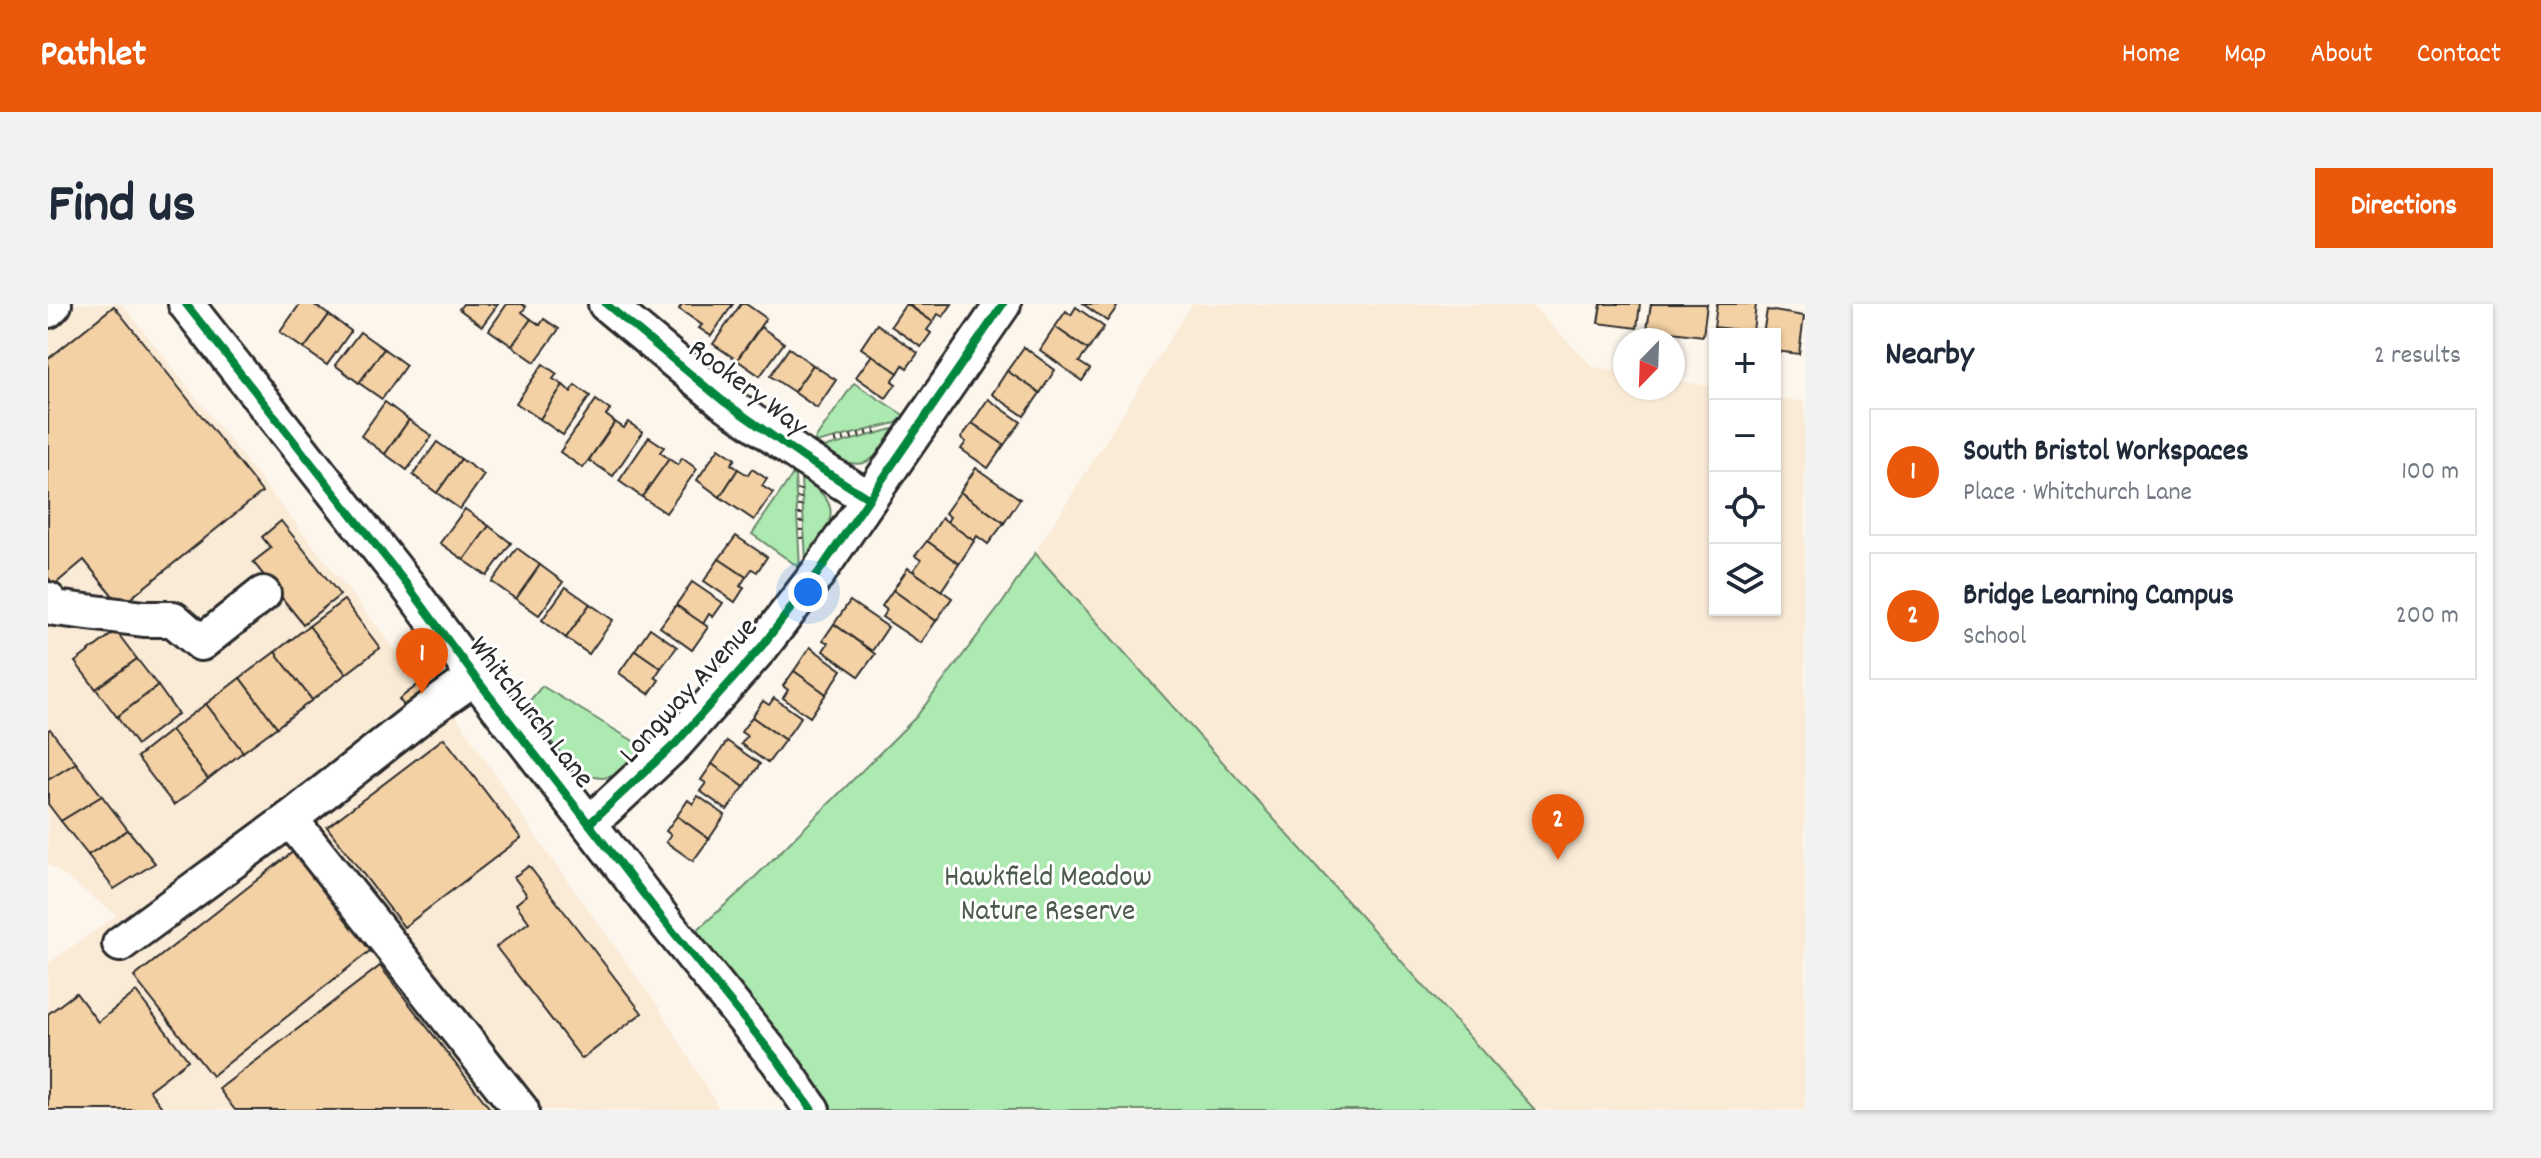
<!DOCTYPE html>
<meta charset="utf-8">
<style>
:root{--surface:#fff;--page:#f2f2f3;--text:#1f2937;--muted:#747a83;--line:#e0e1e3;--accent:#ea580c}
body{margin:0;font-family:Dekko,sans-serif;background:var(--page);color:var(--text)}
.controls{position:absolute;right:24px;top:24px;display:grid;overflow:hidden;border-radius:0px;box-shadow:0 2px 6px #0004}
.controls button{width:72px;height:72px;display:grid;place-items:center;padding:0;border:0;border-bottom:2px solid var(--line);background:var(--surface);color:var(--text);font:40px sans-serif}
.compass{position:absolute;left:1565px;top:24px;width:72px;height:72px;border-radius:50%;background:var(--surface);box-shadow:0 2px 6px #0004;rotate:203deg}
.you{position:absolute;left:760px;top:288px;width:28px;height:28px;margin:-20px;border:6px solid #fff;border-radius:50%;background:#1a73e8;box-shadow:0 0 0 12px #1a73e833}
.badge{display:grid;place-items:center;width:52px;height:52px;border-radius:50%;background:var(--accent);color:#fff;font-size:26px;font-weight:700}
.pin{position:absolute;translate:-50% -66px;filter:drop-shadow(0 2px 4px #0008)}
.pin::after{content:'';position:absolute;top:42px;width:28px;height:24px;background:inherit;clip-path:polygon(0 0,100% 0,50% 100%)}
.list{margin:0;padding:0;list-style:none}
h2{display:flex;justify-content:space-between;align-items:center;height:104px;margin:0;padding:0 32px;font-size:34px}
h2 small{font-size:26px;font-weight:400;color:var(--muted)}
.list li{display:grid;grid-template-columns:52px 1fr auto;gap:24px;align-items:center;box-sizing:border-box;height:128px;margin:0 16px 16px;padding:0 16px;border:2px solid var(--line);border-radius:0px}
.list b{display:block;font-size:30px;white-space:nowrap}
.list p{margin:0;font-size:26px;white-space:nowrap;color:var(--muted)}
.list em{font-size:26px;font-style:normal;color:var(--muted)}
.icon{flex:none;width:44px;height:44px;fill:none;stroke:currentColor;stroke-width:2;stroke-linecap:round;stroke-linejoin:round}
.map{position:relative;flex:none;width:1757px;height:806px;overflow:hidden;border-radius:0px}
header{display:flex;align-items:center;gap:48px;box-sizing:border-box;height:112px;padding:0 40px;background:var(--accent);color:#fff}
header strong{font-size:38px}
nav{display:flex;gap:44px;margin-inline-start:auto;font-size:28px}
.intro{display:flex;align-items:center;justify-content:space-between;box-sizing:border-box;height:192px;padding:0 48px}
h1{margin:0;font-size:56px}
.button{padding:20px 36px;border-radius:0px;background:var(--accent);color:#fff;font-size:28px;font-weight:700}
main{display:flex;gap:48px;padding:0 48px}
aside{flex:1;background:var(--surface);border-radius:0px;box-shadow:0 2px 6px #0004}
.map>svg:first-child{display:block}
</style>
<header>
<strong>Pathlet</strong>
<nav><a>Home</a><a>Map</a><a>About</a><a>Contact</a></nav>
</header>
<div class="intro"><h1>Find us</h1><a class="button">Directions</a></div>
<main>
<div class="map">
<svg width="1757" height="806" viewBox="0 0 1757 806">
<rect width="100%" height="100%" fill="#fdf6ed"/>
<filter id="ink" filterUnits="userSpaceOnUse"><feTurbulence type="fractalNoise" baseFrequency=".0125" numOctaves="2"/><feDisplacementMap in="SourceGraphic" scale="16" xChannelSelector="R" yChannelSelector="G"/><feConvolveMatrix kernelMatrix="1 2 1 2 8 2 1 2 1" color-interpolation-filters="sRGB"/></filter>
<g filter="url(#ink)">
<g fill="#faebd7">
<polygon points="0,0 74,0 347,345 359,338 497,546 610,702 672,806 0,806 0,659 69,611 0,560"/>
<polygon points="1144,0 1482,0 1546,63 1577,68 1577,84 1625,84 1625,76 1667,83 1667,306 1727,306 1727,93 1757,98 1757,806 1487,806 987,249"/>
</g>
<g fill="#adeab1" stroke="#6c8a6e" stroke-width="2">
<polygon points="806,79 857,112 848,119 764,140"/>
<path d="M 849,124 C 823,162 815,171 771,145 Z"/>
<polygon points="745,170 747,173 752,264 704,230"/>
<path d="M 753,175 C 800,200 783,221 758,256 Z"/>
<polygon points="987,249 1487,806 784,806 647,628 694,586 868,413 955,298"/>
<path d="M 494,382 L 597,444 L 597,448 C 588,456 578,466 567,471 C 531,488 498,429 479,405 L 480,399 Z"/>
</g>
<g fill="#f4d1a5" stroke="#2b2b2b" stroke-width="2">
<polygon points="252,0 265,0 281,11 256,45 232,28"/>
<polygon points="415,0 450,0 434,22 411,5"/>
<polygon points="459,0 474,0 478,3 474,8 483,15 464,42 441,26"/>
<polygon points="634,0 685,0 663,32 651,24 654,21 631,5"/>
<polygon points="693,0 698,0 718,14 689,56 665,40"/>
<polygon points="858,0 885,18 879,26 883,29 873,43 843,22"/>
<polygon points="860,0 904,0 895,13 890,10 885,18"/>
<polygon points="1035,0 1071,0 1059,17"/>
<polygon points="1553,0 1592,0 1589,24 1550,19"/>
<polygon points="1603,0 1659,0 1655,32 1599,25"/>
<polygon points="1669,0 1708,0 1705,28 1666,23"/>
<polygon points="66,2 214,188 73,302 36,256 6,281 0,273 0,55"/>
<polygon points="1028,3 1056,23 1040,46 1007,23 1018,7 1023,11"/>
<polygon points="1719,6 1756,12 1751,50 1727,47 1727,30 1715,30"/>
<polygon points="281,11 303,27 279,61 256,45"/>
<polygon points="483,15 492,21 496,15 511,25 487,58 464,42"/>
<polygon points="829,20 870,49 859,64 855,61 850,69 813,44"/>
<polygon points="713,23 736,39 712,72 689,56"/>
<polygon points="1007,23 1040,46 1031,58 1042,65 1034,77 992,46"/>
<polygon points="312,28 336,45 311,79 287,61"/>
<polygon points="976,43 1007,66 992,89 959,67"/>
<polygon points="741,44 765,61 746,88 722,72"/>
<polygon points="336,45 358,61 334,95 311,79"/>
<polygon points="824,51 850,69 844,77 848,80 838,94 808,73"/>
<polygon points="495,60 509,70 505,75 515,81 492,115 468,99"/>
<polygon points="765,61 788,76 769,104 746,88"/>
<polygon points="959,67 992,89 976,112 944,90"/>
<polygon points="515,81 523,88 527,81 542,92 515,131 492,115"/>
<polygon points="940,95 973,118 956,141 924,119"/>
<polygon points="548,96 562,106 558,111 567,118 535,164 512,148"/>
<polygon points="337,98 361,116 337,150 313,132"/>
<polygon points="361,116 384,132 359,166 337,150"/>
<polygon points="567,118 576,124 580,118 595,128 565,172 541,156"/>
<polygon points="924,119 956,141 940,164 913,145 918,138 913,134"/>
<polygon points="601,133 616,143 612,148 621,155 594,193 571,177"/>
<polygon points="389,138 413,155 389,189 365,171"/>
<polygon points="671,144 687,155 683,160 690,165 672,193 649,176"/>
<polygon points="634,154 649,165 618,209 594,193 621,155 630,161"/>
<polygon points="413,155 436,171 412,205 389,189"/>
<polygon points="928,164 972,195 956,219 912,188"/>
<polygon points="690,165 700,171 704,165 719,175 714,182 725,189 706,216 672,193"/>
<polygon points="912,188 956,219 940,240 929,232 926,237 899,218 902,213 897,209"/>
<polygon points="417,205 441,222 416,256 392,239"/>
<polygon points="894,214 926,237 911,260 879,237"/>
<polygon points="233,217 292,291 255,320 205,258 223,244 214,233"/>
<polygon points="441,222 463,239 439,272 416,256"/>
<polygon points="688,232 719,253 709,268 704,265 698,273 671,255"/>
<polygon points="879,237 911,260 893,287 865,267 873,256 867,252"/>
<polygon points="469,244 492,261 468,295 444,278"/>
<polygon points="671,255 698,273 692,282 696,284 687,298 656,277"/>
<polygon points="492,261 515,278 491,311 468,295"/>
<polygon points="860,264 904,294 888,317 845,286"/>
<polygon points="644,278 675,299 665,313 661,310 655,320 628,301"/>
<polygon points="518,283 542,300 518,334 494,316"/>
<polygon points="845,286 888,317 873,339 834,313 839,306 834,302"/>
<polygon points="296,296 332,344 298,370 261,322"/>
<polygon points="802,297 840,323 824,347 786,320"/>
<polygon points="542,300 565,316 541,350 518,334"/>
<polygon points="628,301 660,323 644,346 612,323"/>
<polygon points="786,320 827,350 811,372 775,347 780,339 775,336"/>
<polygon points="261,322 298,370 264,396 227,348"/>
<polygon points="602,324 629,343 613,364 587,346"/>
<polygon points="68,327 89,355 48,385 27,358"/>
<polygon points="762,343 794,366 778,390 746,367"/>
<polygon points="587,346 613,364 607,373 611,376 601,390 571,369"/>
<polygon points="227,348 264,396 229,423 192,374"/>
<polygon points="89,355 110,382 69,413 48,385"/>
<polygon points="746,367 778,390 762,413 735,394 740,386 735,382"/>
<polygon points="386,369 398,386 363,411 351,395"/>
<polygon points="192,374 229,423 195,448 158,400"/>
<polygon points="110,382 130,410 89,441 69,413"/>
<polygon points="726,394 753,413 737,436 704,413 715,397 721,401"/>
<polygon points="158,400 195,448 160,475 123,426"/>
<polygon points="704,413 737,436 720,459 693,440 699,432 693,428"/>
<polygon points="2,425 28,459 0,476 0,426"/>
<polygon points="123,426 160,475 126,501 89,453"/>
<polygon points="396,434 473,534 356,623 279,523"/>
<polygon points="679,437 712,460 696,483 664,460"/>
<polygon points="28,459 54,492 13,517 0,500 0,476"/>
<polygon points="664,460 696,483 679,506 652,487 658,479 653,476"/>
<polygon points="54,492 80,526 40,551 13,517"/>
<polygon points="650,492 677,511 661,535 629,512 640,496 645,500"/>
<polygon points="629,512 661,535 645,557 618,538 623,531 618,527"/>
<polygon points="80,526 107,559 66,585 40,551"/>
<polygon points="246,547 323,646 164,772 86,673"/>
<polygon points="481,562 594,709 534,755 448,643 481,618 468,600 479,591 466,573"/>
<polygon points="332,662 443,806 187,806 171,785"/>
<polygon points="88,688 140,756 101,786 116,806 0,806 0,710 28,689 50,718"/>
</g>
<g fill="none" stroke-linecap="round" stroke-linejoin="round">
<defs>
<g id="minor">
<polyline points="138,0 360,282 427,373 614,614 730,757 764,806"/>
<polyline points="558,0 675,97 756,154 820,194"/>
<polyline points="0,6 6,0"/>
<polyline points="0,296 7,304 96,315 125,315 153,339 215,290"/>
<polyline points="242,515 379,407 427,373"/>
<polyline points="542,519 628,439 714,342 770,269 955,0"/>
<polyline points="72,640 242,515 473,806"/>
</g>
</defs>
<use href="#minor" stroke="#2b2b2b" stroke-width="40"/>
<g stroke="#2b2b2b" stroke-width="5" stroke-dasharray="2 6" stroke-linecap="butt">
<polyline points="787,137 832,126"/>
<polyline points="751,185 754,239"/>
</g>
<use href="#minor" stroke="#fff" stroke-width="34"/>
<defs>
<g id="cycleway">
<polyline points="138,0 360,282 427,373 614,614 730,757 764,806"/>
<polyline points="558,0 675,97 756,154 820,194"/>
<polyline points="542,519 628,439 714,342 770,269 955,0"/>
</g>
</defs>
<use href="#cycleway" stroke="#fff" stroke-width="13"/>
<use href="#cycleway" stroke="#00873e" stroke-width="8"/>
</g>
</g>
<g text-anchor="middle" stroke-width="6" stroke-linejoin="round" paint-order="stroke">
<g font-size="30" fill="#2b2b2b" stroke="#fff">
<text transform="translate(701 82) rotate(37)" y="10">Rookery Way</text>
<text transform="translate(639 385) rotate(-47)" y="10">Longway Avenue</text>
<text transform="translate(485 407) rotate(52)" y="10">Whitchurch Lane</text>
</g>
<g font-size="30" fill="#4c5b4c" stroke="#fff">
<text x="1000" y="581">Hawkfield Meadow<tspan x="1000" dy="34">Nature Reserve</tspan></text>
</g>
</g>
</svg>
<div class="controls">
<button>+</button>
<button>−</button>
<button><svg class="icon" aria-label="locate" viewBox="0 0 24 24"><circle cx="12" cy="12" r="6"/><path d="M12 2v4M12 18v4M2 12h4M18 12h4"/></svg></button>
<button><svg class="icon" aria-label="layers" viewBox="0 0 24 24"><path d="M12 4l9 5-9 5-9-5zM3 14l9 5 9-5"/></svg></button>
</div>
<svg class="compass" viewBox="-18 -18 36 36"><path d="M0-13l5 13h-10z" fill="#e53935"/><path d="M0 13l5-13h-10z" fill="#747a83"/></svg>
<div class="you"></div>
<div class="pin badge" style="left:374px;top:390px">1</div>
<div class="pin badge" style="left:1510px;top:556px">2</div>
</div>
<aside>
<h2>Nearby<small>2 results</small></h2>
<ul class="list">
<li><span class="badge">1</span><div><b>South Bristol Workspaces</b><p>Place · Whitchurch Lane</p></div><em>100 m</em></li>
<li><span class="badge">2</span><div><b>Bridge Learning Campus</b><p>School</p></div><em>200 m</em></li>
</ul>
</aside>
</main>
